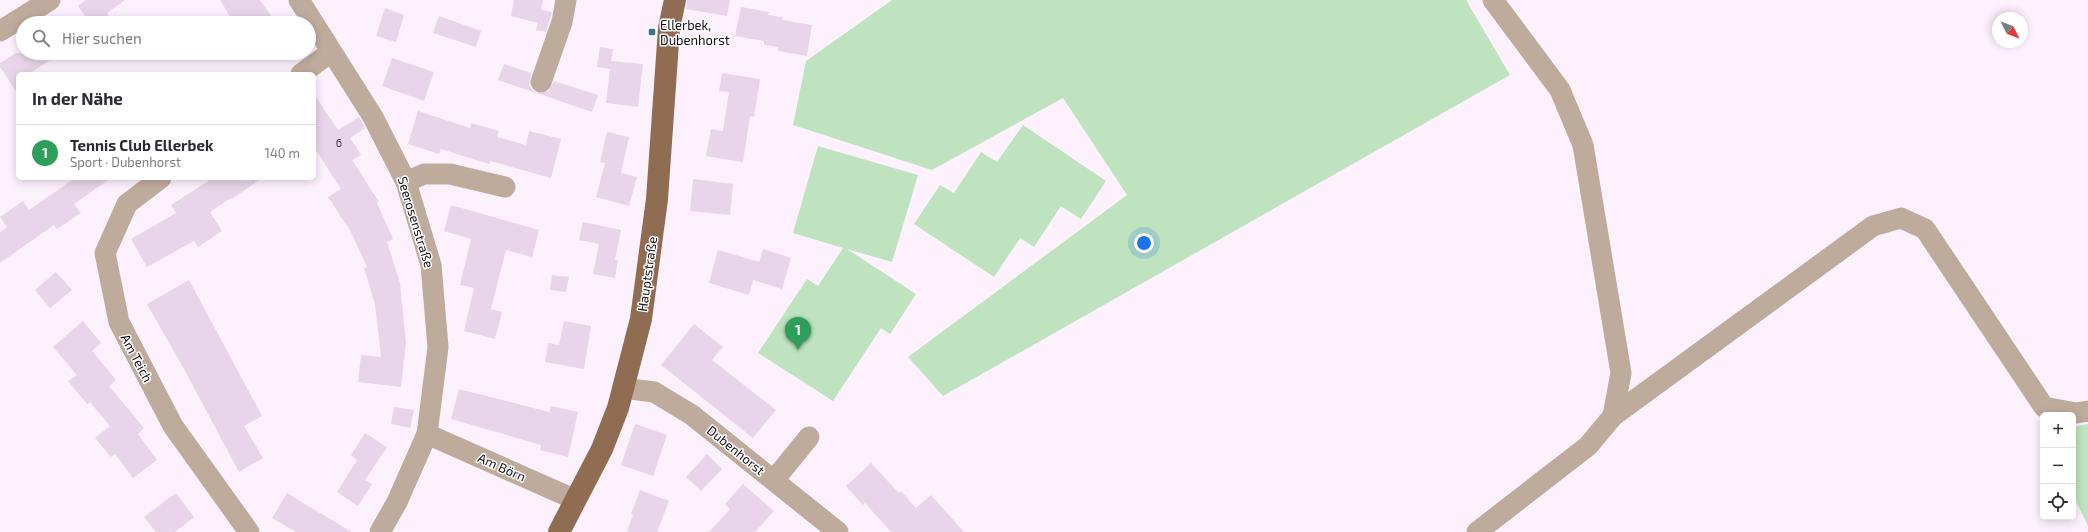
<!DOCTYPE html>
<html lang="de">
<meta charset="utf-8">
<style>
:root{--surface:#fff;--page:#f7f7f7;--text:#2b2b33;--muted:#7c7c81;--line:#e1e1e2;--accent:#db2777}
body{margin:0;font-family:"Exo 2",sans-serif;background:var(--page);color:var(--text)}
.controls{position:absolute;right:12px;bottom:12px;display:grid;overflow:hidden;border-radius:6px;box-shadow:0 2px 10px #0003}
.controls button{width:36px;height:36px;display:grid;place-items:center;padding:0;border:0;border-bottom:1px solid var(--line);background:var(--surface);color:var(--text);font:20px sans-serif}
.compass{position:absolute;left:1992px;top:12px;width:36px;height:36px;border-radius:50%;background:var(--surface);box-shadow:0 2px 10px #0003;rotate:132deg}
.you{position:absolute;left:1144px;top:243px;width:14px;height:14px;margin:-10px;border:3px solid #fff;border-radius:50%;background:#1a73e8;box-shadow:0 0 0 6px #1a73e833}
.badge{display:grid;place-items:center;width:26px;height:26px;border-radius:50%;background:var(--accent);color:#fff;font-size:13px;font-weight:700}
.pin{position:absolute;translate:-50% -33px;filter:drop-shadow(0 1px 2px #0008)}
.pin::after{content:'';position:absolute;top:21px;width:14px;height:12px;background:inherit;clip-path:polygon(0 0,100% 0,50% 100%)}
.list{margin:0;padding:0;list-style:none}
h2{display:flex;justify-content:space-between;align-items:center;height:52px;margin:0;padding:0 16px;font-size:17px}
h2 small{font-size:13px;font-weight:400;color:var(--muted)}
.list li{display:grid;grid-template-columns:26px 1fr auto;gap:12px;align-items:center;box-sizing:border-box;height:56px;padding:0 16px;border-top:1px solid var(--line)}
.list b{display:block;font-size:15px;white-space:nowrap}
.list p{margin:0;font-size:13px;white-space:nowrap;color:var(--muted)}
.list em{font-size:13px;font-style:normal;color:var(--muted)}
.icon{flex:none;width:22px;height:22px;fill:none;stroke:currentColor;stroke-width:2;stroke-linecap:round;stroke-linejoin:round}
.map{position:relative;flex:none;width:2088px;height:532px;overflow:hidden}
.search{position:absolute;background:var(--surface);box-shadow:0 2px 10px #0003;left:16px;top:16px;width:300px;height:44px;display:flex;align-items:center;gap:10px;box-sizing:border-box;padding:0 14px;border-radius:22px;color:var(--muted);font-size:15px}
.panel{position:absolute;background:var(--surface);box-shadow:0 2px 10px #0003;left:16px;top:72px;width:300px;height:108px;border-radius:6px}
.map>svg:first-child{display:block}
</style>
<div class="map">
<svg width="2088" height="532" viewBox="0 0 2088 532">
<rect width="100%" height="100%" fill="#fdf1fd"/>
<g fill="#bfe3be">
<polygon points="892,0 1466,0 1510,75 943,396 908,357 1127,195 1063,98 932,170 793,125 806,61"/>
<polygon points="1023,125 1106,181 1081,219 1061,206 1034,247 1020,238 994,277 914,224 940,185 954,193 981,152 997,162"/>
<polygon points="818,146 918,175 892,262 847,249 916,294 890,334 881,328 833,401 758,353 807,279 818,286 843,248 793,233"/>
<polygon points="2088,424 2088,526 2073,495 2073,427"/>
</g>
<g fill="#e8d5e9">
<polygon points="86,0 125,0 107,13 114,23 90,23 78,6"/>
<polygon points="220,0 260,0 276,23 234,23"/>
<polygon points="514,0 543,0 541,10 552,12 546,32 536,30 538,23 511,16"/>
<polygon points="687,0 730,0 727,16 686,9"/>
<polygon points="741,7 769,12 768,15 783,17 782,20 812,25 807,56 778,51 778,47 764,45 764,41 735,36"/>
<polygon points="385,8 404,15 396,42 376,36"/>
<polygon points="439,16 481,31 476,47 433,33"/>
<polygon points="600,47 613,49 610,69 597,67"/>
<polygon points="16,53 61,53 29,74 18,74 18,94 0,67 0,63"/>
<polygon points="392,58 434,72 424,101 382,86"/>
<polygon points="611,61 643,64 638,107 606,103"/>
<polygon points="504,64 531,73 529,85 532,90 537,93 548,91 554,81 598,95 592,112 498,80"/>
<polygon points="722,73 760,79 754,117 750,116 743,162 706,156 711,129 723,131 729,92 719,91"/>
<polygon points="314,94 338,130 359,117 365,128 350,138 361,155 352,160 379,202 377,203 393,239 387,242 400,283 406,342 401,387 358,382 361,355 381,357 375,304 364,268 367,267 351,232 328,197 341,189 314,147"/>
<polygon points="418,111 470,128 471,123 499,131 497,137 526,145 529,131 561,139 551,178 490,161 489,164 441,149 439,154 408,144"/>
<polygon points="607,132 629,137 621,173 637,177 629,206 596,197 605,163 600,162"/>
<polygon points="75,178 111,178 74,204 81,213 57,229 54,225 0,263 0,232 7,227 0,217 23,201 29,210"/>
<polygon points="213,178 262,178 232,199 231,198 210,212 222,231 198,247 194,241 147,267 131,239 176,213 171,205"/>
<polygon points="693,179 733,184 730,215 690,211"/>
<polygon points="451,205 539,230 532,257 506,250 491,309 502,312 495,339 464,331 474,288 460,285 471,239 444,231"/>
<polygon points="583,222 621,230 615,260 618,260 615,278 593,274 599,244 579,240"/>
<polygon points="763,249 791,258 782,289 753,280 749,295 709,283 718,250 759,262"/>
<polygon points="56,272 72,290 50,308 35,290"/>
<polygon points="552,275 569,277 566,292 550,290"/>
<polygon points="189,280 262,416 244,426 263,458 239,472 184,369 147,304"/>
<polygon points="83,321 101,343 92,351 116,380 109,386 144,428 138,434 157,460 133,478 115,454 111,457 95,438 110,426 90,402 87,404 68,381 77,375 53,347"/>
<polygon points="564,321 591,326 584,369 545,362 548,343 559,345"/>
<polygon points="694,324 723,347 712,360 776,410 753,438 661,365"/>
<polygon points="459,389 549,412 551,406 578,412 568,457 540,450 541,445 451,419"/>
<polygon points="394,407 414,410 410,428 391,424"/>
<polygon points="635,424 667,435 653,476 621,465"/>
<polygon points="365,433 387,447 365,480 372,484 358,506 337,492 357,460 351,455"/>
<polygon points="707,454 722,469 701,491 686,477"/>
<polygon points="871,463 899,493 901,491 916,508 931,495 964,532 891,532 865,503 863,505 846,486"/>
<polygon points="743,484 774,511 755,532 709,532 730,509 725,504"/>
<polygon points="640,490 669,501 657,532 627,532 633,515 631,514"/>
<polygon points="176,493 194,517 175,532 156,532 144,517"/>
<polygon points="287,493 308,506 352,532 296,532 272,518"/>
</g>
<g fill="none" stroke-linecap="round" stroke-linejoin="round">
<g stroke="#bfab9c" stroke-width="21">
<polyline points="299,0 373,117 406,182 431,265 438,347 427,434 397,502 380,532"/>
<polyline points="1493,0 1560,90 1583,145 1621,373 1613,416"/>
<polyline points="0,31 50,0"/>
<polyline points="301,74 331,52"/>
<polyline points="541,82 562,22 566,0"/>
<polyline points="161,178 127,204 105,253 119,322 173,426 249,532"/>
<polyline points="406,182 424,174 450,174 505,187"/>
<polyline points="623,388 654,392 692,415 838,532"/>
<polyline points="427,434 576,500"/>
<polyline points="774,480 809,437"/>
<polyline points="1477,532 1588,446 1613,416 1873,226 1901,218 1925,229 2044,407 2076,413 2088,411"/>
</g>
<polyline stroke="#906d52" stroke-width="22" points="559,532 602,449 618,408 641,319 657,199 669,28 675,0"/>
</g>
<rect fill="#37738a" stroke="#fff" stroke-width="1.5" x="648" y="28" width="8" height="8" rx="2"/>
<g text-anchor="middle" stroke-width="3" stroke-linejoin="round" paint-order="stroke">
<g font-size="11" fill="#483e48">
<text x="339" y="147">6</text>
</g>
<g font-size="13" fill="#120c13" stroke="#fff" text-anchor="start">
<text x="660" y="30">Ellerbek,<tspan x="660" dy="15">Dubenhorst</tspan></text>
</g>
<g font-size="13" fill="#120c13" stroke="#fff">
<text transform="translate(416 222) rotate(73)" y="5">Seerosenstraße</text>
<text transform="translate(647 274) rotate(-82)" y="5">Hauptstraße</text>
<text transform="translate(137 358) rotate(62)" y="5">Am Teich</text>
<text transform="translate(736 450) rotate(39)" y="5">Dubenhorst</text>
<text transform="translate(502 467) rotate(24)" y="5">Am Börn</text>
</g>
</g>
</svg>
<div class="controls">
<button>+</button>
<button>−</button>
<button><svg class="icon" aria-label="locate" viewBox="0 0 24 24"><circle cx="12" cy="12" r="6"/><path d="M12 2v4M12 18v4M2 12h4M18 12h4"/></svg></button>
</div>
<svg class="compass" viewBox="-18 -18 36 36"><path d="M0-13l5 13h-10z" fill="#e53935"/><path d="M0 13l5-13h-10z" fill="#7c7c81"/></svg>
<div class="you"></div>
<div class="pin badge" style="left:798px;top:350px;background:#2e9e5b">1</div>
<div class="search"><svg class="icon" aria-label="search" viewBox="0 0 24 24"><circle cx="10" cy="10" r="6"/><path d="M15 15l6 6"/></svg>Hier suchen</div>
<section class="panel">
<h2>In der Nähe<small></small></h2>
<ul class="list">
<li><span class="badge" style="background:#2e9e5b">1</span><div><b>Tennis Club Ellerbek</b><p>Sport · Dubenhorst</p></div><em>140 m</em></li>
</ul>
</section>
</div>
